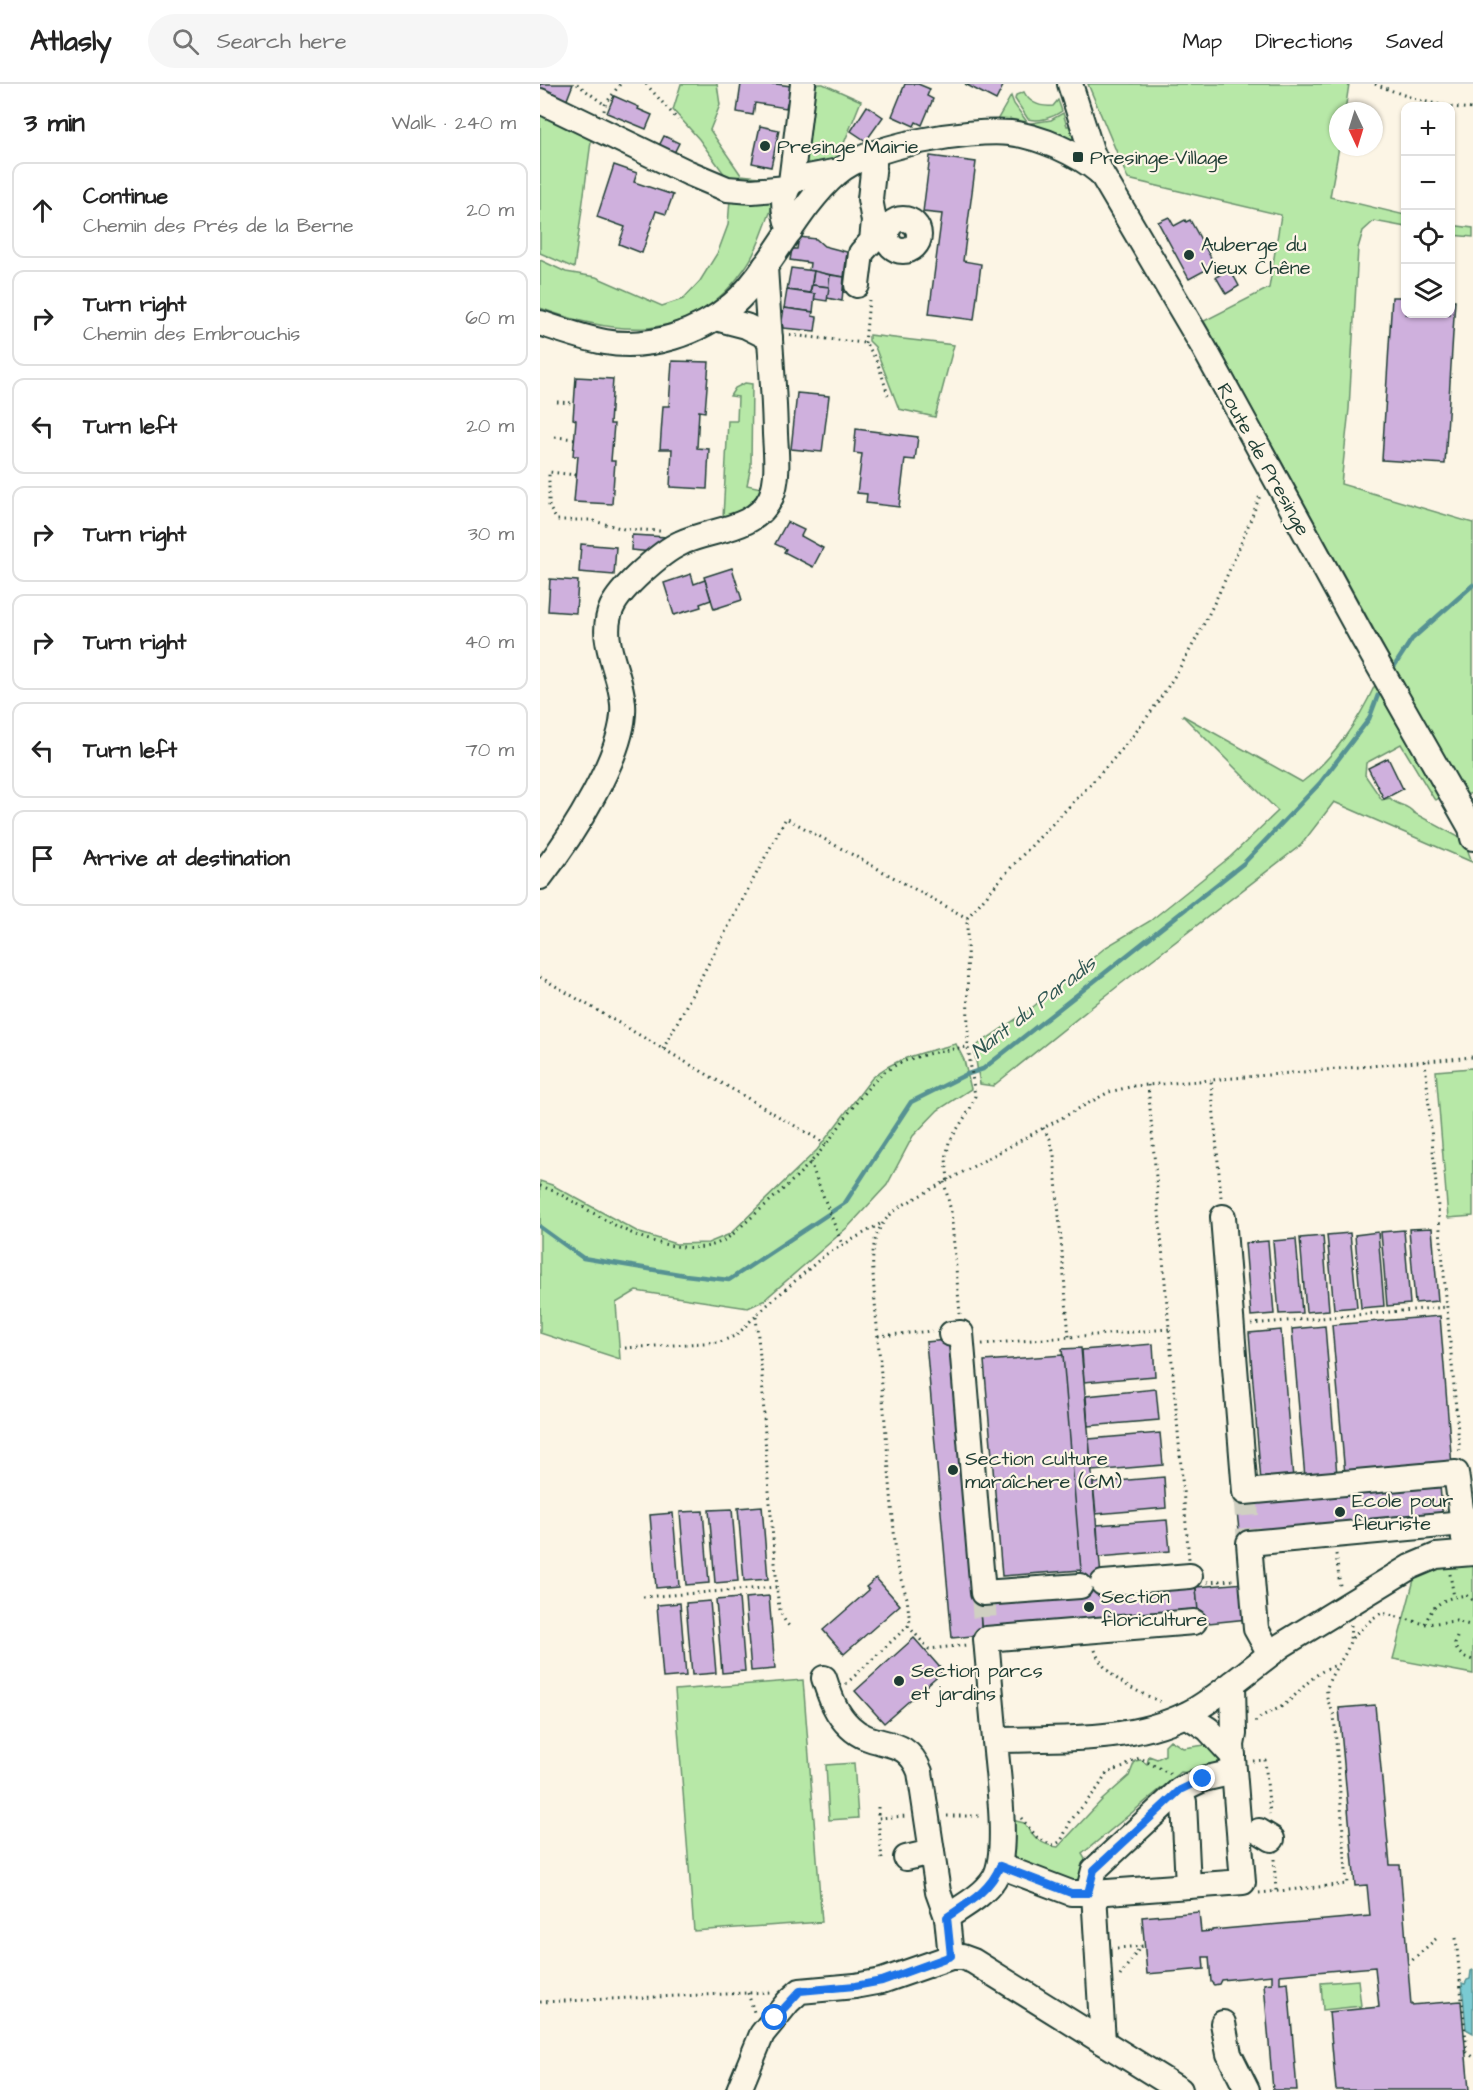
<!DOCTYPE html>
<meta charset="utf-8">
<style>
:root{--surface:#fff;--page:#f6f6f6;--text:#222;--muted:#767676;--line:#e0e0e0}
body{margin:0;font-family:"Architects Daughter",sans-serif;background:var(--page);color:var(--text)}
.controls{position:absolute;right:18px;top:18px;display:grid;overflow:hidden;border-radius:12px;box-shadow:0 2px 4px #0004}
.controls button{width:54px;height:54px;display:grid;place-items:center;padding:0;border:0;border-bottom:2px solid var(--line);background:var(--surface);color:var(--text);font:30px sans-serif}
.compass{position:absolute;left:789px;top:18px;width:54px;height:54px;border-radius:50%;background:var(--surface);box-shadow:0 2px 4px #0004;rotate:176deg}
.stop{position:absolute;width:18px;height:18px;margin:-14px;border:4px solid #1a73e8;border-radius:50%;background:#fff}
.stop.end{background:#1a73e8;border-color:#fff;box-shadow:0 2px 6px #0008}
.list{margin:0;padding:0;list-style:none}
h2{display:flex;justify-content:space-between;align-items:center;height:78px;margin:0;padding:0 24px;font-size:26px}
h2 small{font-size:20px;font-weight:400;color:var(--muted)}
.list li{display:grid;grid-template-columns:39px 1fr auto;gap:18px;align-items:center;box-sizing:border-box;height:96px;margin:0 12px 12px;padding:0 12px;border:2px solid var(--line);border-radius:12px}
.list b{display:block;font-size:22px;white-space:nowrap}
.list p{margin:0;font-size:20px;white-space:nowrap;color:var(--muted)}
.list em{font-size:20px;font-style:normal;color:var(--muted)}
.icon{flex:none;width:33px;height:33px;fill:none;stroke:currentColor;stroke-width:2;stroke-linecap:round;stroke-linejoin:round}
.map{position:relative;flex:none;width:933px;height:2006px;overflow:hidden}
header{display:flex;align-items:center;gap:36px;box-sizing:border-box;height:84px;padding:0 30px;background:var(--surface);border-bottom:2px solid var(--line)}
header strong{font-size:28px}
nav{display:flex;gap:33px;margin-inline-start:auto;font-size:21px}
.search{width:420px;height:54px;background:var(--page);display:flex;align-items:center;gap:15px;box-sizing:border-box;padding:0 21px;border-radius:33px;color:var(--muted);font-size:22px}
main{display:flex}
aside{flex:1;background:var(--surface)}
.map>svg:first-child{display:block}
</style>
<header>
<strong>Atlasly</strong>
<div class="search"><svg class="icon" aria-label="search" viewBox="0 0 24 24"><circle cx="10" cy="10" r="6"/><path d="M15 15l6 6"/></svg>Search here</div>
<nav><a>Map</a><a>Directions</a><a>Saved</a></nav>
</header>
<main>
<aside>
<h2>3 min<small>Walk · 240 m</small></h2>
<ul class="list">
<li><svg class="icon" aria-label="ahead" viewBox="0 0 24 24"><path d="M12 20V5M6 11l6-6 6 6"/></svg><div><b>Continue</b><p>Chemin des Prés de la Berne</p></div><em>20 m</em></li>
<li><svg class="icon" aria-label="right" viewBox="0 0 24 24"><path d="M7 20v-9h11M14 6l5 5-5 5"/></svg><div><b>Turn right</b><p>Chemin des Embrouchis</p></div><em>60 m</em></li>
<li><svg class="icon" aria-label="left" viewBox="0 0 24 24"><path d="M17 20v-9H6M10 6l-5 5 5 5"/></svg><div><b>Turn left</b></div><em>20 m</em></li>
<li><svg class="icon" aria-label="right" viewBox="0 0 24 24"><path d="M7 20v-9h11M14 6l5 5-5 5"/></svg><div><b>Turn right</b></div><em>30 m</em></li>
<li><svg class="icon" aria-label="right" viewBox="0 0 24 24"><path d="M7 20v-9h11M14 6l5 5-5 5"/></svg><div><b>Turn right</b></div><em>40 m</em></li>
<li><svg class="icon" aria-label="left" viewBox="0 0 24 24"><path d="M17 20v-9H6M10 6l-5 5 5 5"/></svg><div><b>Turn left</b></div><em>70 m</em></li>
<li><svg class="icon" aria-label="arrive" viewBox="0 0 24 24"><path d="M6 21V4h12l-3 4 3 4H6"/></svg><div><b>Arrive at destination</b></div></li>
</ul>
</aside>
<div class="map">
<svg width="933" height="2006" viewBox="0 0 933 2006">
<rect width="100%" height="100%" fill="#fcf5e5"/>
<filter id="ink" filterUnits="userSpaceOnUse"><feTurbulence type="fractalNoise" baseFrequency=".0167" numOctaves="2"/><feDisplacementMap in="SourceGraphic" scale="12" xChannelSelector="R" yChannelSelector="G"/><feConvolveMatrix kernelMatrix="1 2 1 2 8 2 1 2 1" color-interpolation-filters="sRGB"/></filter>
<g filter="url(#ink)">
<g fill="#b7e8a7" stroke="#6b926e" stroke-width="1.5">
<polygon points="141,0 177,0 180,21 170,46 201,91 239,95 190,98 159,55 133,26"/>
<polygon points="269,0 283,0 321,17 298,74 288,82 263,86"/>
<polygon points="548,0 809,0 805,27 798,27 799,63 790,113 865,131 866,143 834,137 823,147 818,164 809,325 801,400 933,439 933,709 925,711 664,237 729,204 741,131 588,95"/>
<path d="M 484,8 C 490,20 501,23 513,22 L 518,16 L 522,27 C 512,34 499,38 488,35 L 475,15 L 476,11 Z"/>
<polygon points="471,12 474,20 487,38 470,35 469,40 456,38"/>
<polygon points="0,25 52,50 34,184 0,169"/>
<polygon points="523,29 527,42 531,42 534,51 532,58 525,53 491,39 511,36"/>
<path d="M 233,111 L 233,121 C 225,141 217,168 205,184 C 153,260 77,253 0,224 L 0,176 L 26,188 L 56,193 L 122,222 L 143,215 L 160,197 L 178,168 L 188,141 L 190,115 Z"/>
<polygon points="910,141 933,144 933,153 911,151"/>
<polygon points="329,251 414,261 395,333 359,325 335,263 329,257"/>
<polygon points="205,299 212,300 211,382 207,401 221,404 221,407 204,427 183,434 188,337 197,337 198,313 190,312 195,304"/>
<path d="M 835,601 L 899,714 L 896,716 L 894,715 L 861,660 L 826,679 L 825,691 L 842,716 L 850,714 C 858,723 866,719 874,729 L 924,756 L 932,778 L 794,718 L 761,761 L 578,902 L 453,1002 L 440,1000 L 434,965 L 439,960 L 488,927 L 566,863 L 610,837 L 690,773 L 738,727 L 642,631 L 762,698 C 793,675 819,636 835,601 Z"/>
<path d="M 416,960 L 424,976 L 431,1005 L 398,1026 L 373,1052 L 347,1101 L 309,1142 L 223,1217 L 208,1224 L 96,1207 L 76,1219 L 80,1275 L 0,1249 L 0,1097 L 12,1101 L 100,1149 L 136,1160 L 168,1159 L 190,1150 L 277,1066 L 332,994 C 356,973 385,968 416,960 Z"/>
<polygon points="931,984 933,985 933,1132 908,1134 896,987"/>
<polygon points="933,1477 933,1590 853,1575 876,1488"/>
<polygon points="263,1596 282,1838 154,1847 135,1606"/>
<path d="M 630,1656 L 643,1664 L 665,1661 L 684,1678 L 662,1690 L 641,1688 L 542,1770 L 549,1782 L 541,1804 L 480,1781 L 471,1773 L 468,1735 L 484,1739 C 494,1753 500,1761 518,1763 L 562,1716 L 589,1692 L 595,1677 L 601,1676 L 607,1680 L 609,1672 L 617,1675 L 625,1671 L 625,1661 Z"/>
<polygon points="314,1679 318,1734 289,1736 286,1681"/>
<polygon points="818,1896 821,1922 783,1926 781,1899"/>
</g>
<polygon fill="#7acad2" stroke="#569293" stroke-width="1.5" points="933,1886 933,1949 926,1945 922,1899 925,1900 927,1896 930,1895 931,1887"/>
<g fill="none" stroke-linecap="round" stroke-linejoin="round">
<g stroke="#569293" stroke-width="4.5">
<polyline points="855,581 872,555 933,501"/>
<polyline points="0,1143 43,1174 145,1191 189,1196 305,1119 371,1018 425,991 443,985 704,779 780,699 829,635 838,611"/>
</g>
</g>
<g fill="#cfb0dd" stroke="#1f3d34" stroke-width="1.5">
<polygon points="0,0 33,0 26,18 0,8"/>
<polygon points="201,0 236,0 251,2 253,19 247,19 246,24 215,19 213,31 197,28"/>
<polygon points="365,0 378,0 390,5 387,12 393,15 382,41 376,38 374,42 352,32"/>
<polygon points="425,0 464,0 456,16"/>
<polygon points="74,12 99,23 98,25 112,31 106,45 67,29"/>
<polygon points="327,22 343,33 326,57 311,47"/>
<polygon points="220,42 239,46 231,83 212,79"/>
<polygon points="124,52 139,59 134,69 119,62"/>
<polygon points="390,72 436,78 423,177 441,180 434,236 389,230 402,130 383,128"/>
<polygon points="74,81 97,89 94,98 133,111 126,130 116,127 102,169 79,160 85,143 57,133"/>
<polygon points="629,133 634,142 645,136 646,138 650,136 675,181 649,195 618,138"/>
<polygon points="259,153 276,155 284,162 307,168 304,193 269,187 270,179 250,176 252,165 257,165"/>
<polygon points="307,170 315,172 312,209 303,208"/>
<polygon points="251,184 274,187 270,209 247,206"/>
<polygon points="690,185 699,202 686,210 676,193"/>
<polygon points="274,187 290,191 289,203 272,201"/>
<polygon points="290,191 304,193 302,217 287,214"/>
<polygon points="272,201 289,203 287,217 274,215 275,210 270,209"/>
<polygon points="247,206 275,210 273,228 244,224"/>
<polygon points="852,213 866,213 866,230 910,230 910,216 915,216 905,380 842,376"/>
<polygon points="244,224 273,228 272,232 277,233 275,247 243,244 242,237"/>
<polygon points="132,277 169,278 165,328 159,327 157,364 169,365 167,405 130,403 132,365 120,365 123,322 129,322"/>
<polygon points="36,293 73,295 70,340 74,340 71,377 75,377 72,420 34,418 38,372 33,372 36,336 33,335"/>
<polygon points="257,309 289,312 282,368 251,365"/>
<polygon points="316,345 378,353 375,376 365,375 359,423 326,419 327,410 317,409 322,370 314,369"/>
<polygon points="247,438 264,446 261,452 283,464 273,483 244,468 246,465 235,460"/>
<polygon points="92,451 127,453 113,468 91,466"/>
<polygon points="41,460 76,463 74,491 39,488"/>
<polygon points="192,484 202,516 174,525 164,493"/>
<polygon points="151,490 154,500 165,496 171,516 160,520 161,523 134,531 124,499"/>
<polygon points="10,495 38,497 36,529 8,527"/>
<polygon points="848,674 863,705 844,715 828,684"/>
<polygon points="892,1144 898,1217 875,1219 869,1145"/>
<polygon points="864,1146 870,1220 847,1222 841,1148"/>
<polygon points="838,1148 844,1222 821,1224 815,1151"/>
<polygon points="810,1149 817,1223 794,1225 787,1151"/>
<polygon points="783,1152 789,1226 766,1228 760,1154"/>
<polygon points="756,1155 762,1229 739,1230 733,1157"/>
<polygon points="728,1157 734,1230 711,1232 705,1159"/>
<polygon points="900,1232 912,1382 805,1391 792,1241"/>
<polygon points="785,1242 797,1391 765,1394 752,1245"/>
<polygon points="741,1246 753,1395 721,1398 709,1249"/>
<polygon points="417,1255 442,1551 412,1554 386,1258"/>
<polygon points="613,1260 615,1292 544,1298 542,1266"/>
<polygon points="541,1264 562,1504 542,1506 522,1265"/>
<polygon points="523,1271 541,1486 462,1492 444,1277"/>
<polygon points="616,1305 619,1336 548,1342 546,1312"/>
<polygon points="620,1349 623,1381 552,1387 549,1355"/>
<polygon points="624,1393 626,1424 556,1430 553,1399"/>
<polygon points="900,1402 903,1437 700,1455 696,1419"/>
<polygon points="222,1422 228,1495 204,1497 198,1424"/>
<polygon points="192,1425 198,1497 175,1499 169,1426"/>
<polygon points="163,1427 169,1499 146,1501 140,1428"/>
<polygon points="133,1429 139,1502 116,1504 110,1431"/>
<polygon points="627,1436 630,1467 559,1473 557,1441"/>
<polygon points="336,1494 360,1521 304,1570 283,1546 329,1506 326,1503"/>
<polygon points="655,1496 659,1533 442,1551 439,1514"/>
<polygon points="705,1499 708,1535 659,1540 656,1503"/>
<polygon points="229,1512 235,1585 211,1587 205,1514"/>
<polygon points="199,1514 205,1587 182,1589 176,1516"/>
<polygon points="170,1517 176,1589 152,1591 146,1519"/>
<polygon points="140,1519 146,1592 123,1594 117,1521"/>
<polygon points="374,1554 403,1587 344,1639 315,1607"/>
<polygon points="835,1621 850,1781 860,1781 871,1921 921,1917 929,2006 796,2006 789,1928 839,1923 835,1883 740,1891 740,1899 748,1898 757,2006 733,2006 724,1900 732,1899 732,1891 681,1896 679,1900 674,1901 671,1898 669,1873 663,1873 664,1885 607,1890 602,1833 659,1828 661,1848 672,1847 672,1846 830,1832 827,1801 815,1802 799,1624"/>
</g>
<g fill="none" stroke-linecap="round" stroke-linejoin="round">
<g stroke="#d0d0c2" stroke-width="24" stroke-dasharray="24 12" stroke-linecap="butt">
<polyline points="705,1408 709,1459"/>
<polyline points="443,1509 446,1555"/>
</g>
<defs>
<g id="minor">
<polyline points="530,0 551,66 561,89 664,264 823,554 931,744 933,754"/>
<polyline points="0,17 149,89 187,105 212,107 247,104"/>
<polyline points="251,98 263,0"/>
<circle cx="363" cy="151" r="16"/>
<path d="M 250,147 C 244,131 238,105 257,95 L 299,87"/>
<polyline points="317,201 321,169 332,157 334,137 330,115 335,70"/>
<polyline points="175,234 206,242 230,254"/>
<path d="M 0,239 C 21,246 43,254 65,258 C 109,266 159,249 192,221 C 205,210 218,193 227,180 C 249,149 268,115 296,90 C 327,61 429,45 470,49 C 501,53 537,69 561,89"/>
<path d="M 0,793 C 29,756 87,668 83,620 C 81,588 57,555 72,523 C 81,504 121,468 141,459 C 169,445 216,447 231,413 C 239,394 236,370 235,350 C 234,294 228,238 225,182"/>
<polyline points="683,1133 705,1408 916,1389 923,1439"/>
<polyline points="411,1250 421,1249 443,1509 540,1502"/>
<polyline points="563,1499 650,1492"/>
<polyline points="730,1570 716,1545 709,1459 923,1439 924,1455"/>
<path d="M 284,1594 C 290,1612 295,1629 310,1643 C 335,1667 365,1649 380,1688 L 398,1808 L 407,1833"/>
<polyline points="646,1631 668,1645 693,1672"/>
<polyline points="455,1656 446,1555 654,1538"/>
<polyline points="640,1706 644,1718 648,1802"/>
<polyline points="719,1747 732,1755"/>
<polyline points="366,1774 392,1768"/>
<polyline points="460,1782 531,1809 554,1809"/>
<polyline points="548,1809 554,1786 640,1706 663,1695 694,1688"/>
<path d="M 411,1873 L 407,1833 C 423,1822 443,1812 454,1795 C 470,1770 457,1687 455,1656 C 518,1654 589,1659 647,1630 C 664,1622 678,1610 693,1599"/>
<polyline points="683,1939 689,1970 707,2006"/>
<polyline points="563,1958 554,1809 703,1798 692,1661 694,1650 693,1599 742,1561 870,1483 896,1472 933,1469"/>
<polyline points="199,2006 222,1950 248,1918 260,1907 315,1902 342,1897 411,1873 422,1873 433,1877 640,2006"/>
</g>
</defs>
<use href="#minor" stroke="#1f3d34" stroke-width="28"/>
<g stroke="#1f3d34" stroke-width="3" stroke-dasharray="1.5 4.5" stroke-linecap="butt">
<polyline points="37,0 65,21"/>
<polyline points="106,0 138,36"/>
<path d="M 835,0 C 860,10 883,19 910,22"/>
<polyline points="911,23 933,25"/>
<polyline points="64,27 65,21 80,0"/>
<path d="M 250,251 L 325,259 C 338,274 342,292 348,311"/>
<polyline points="325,259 329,216"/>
<polyline points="17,318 34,319"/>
<polyline points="15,353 35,355"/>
<polyline points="36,391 9,388 9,423 17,436 50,436 84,445 120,447"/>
<polyline points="0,893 286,1060"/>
<polyline points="123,965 246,734 427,834"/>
<polyline points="885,977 920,1370"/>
<polyline points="608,1001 649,1475"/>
<polyline points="503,1044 510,1055 514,1071 529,1253"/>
<polyline points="270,1078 302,1160"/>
<path d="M 408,1096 L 406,1075 L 409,1058 L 430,1025 L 435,1012 L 428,963 L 427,834 C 444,815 460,795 478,776 C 516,735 557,696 592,653 C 650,580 688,495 721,409"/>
<polyline points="404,1098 411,1127 420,1230"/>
<path d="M 0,1102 C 15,1106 28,1115 41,1122 C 74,1141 105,1160 143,1163 C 163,1165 179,1162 194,1149 C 222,1123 253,1099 278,1070 C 300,1045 316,1013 341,991 C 361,973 402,966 428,963"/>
<polyline points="681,1113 671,996 933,973"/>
<polyline points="216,1233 222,1292 226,1371 237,1503"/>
<polyline points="711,1240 907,1223"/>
<polyline points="338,1252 392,1247"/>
<polyline points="442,1260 629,1245"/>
<polyline points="85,1264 180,1258 197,1251 218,1229 285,1171 340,1140"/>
<polyline points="796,1470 800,1502"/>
<polyline points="910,1490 914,1513 926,1511 933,1517"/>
<polyline points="667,1498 693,1496"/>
<path d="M 103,1513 L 237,1503 C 238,1520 239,1532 251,1544"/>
<polyline points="885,1540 916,1537 933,1542"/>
<path d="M 811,1541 L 810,1556 L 833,1534 L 842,1529 L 885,1540 C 891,1524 899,1517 914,1513"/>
<polyline points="368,1542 389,1565 427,1561"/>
<path d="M 917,1553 L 915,1560 C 917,1570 924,1573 933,1576"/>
<path d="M 555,1566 C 565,1595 597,1607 623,1619"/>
<path d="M 306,1600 L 370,1540 L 367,1514 L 357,1483 L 334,1206 C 332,1170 328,1145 361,1122 L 569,1008 L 594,1002 L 671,996"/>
<path d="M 715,1638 C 723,1629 734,1628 744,1621 C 762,1607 774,1586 798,1581"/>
<polyline points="713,1677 725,1676 730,1730"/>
<polyline points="338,1723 338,1734"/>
<polyline points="407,1732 442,1732"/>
<polyline points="481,1734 497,1753 512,1761 516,1760 521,1757 531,1736 558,1704 567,1689 584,1683 594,1676 600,1674 630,1690"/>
<polyline points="342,1775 338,1734 367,1732"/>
<polyline points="734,1775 736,1807"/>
<path d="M 719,1809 L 807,1800 L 794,1631 C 792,1625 788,1619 787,1613 C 784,1591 807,1576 810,1556"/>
<polyline points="916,1854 927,1968 933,1973"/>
<polyline points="577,1864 604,1862"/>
<polyline points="868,1880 897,1854"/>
<polyline points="580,1892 601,1862"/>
<polyline points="208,1909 214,1928"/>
<polyline points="0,1918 231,1908"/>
</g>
<use href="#minor" stroke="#fcf5e5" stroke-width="24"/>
</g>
</g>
<g fill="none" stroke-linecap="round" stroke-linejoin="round" filter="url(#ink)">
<path stroke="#1a73e8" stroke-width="8" d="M 235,1934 L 260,1907 L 315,1902 L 342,1897 L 411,1872 L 407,1833 C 428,1819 450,1807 460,1782 L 531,1809 L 548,1809 L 554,1786 L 640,1706 L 663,1695"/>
</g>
<g fill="#1f3d34" stroke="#fcf5e5" stroke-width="2">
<circle cx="225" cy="62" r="6"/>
<rect x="532" y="67" width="12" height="12" rx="3"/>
<circle cx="649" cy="171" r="6"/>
<circle cx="413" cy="1386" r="6"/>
<circle cx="800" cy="1428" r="6"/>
<circle cx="549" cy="1523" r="6"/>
<circle cx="359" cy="1597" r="6"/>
</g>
<g text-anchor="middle" stroke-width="4.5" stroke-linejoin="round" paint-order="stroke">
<g font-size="20" fill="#1f3d34" stroke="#fcf5e5" text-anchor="start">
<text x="237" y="69">Presinge Mairie</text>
<text x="550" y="80">Presinge-Village</text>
<text x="661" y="167">Auberge du<tspan x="661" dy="23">Vieux Chêne</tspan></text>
<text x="425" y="1381">Section culture<tspan x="425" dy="23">maraîchere (CM)</tspan></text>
<text x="812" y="1423">Ecole pour<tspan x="812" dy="23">fleuriste</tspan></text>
<text x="561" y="1519">Section<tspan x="561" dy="23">floriculture</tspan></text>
<text x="371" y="1593">Section parcs<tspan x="371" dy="23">et jardins</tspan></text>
</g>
<g font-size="20" fill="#1f3d34" stroke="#fcf5e5">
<text transform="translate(724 375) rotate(61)" y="7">Route de Presinge</text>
</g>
<g font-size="21" font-style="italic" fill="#315954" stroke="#fcf5e5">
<text transform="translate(493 923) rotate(-38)" y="7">Nant du Paradis</text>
</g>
</g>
</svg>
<div class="controls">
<button>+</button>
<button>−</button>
<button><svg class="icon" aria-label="locate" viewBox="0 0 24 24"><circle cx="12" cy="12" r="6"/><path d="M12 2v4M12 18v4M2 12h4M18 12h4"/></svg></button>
<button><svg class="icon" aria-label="layers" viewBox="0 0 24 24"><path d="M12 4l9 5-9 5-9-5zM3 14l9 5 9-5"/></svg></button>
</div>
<svg class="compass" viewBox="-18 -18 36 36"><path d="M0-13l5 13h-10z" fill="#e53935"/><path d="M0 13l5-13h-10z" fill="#767676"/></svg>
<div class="stop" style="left:235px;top:1934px"></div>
<div class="stop end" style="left:663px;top:1695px"></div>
</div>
</main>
